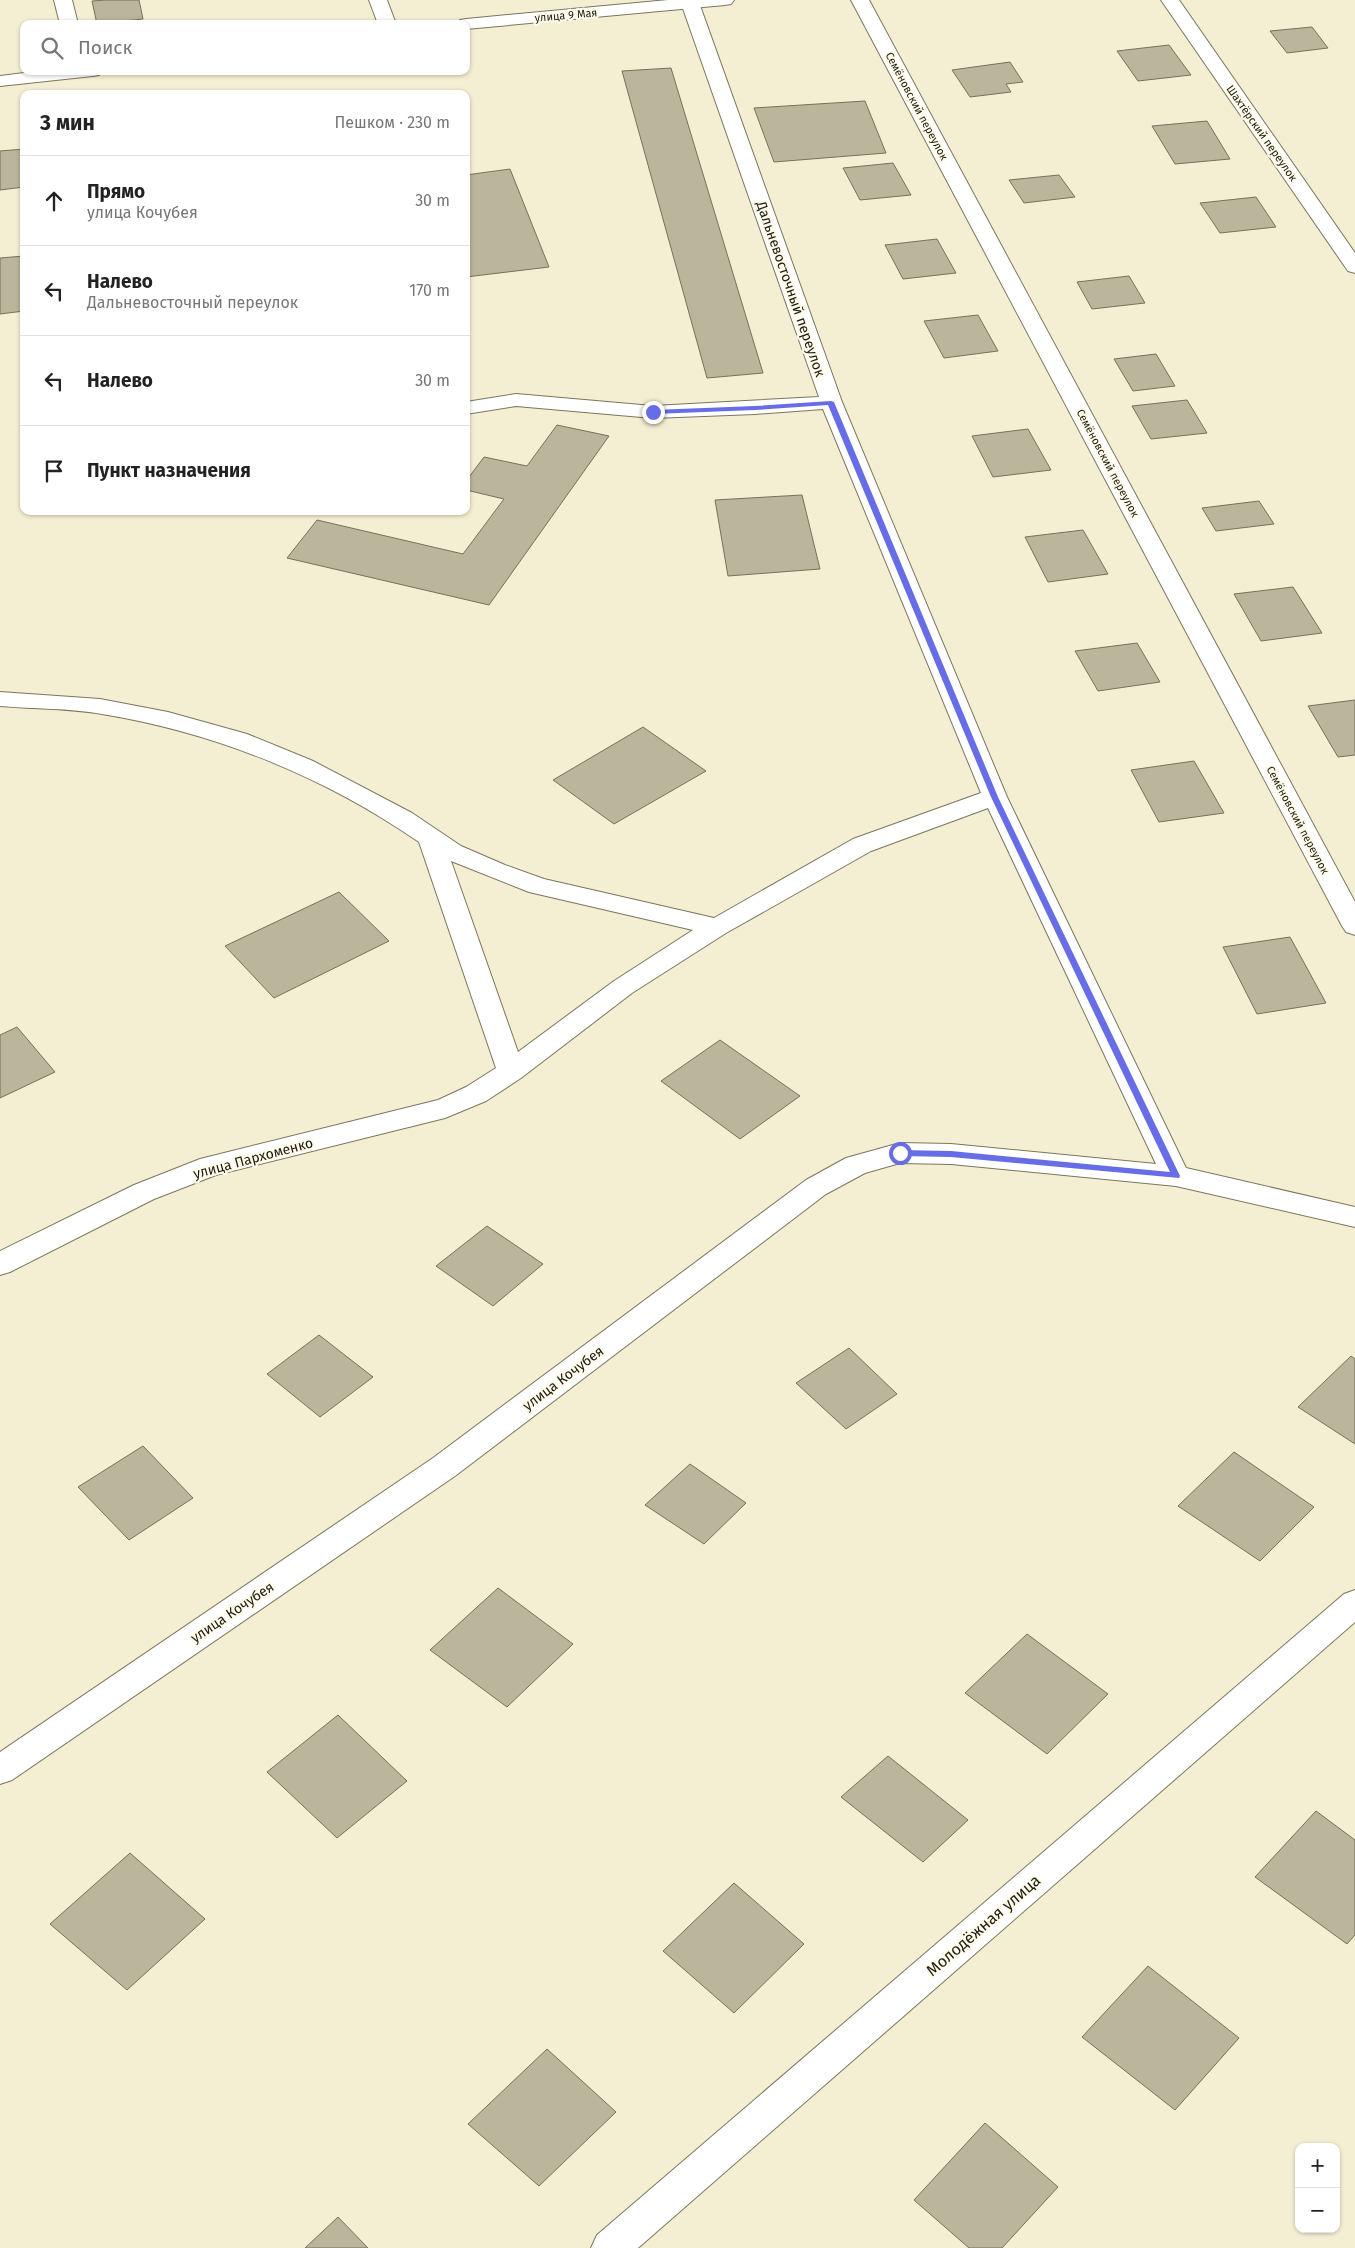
<!DOCTYPE html>
<html lang="ru">
<meta charset="utf-8">
<style>
:root{--surface:#fff;--page:#f6f6f6;--text:#222;--muted:#767676;--line:#e0e0e0}
body{margin:0;font-family:"Fira Sans",sans-serif;background:var(--page);color:var(--text)}
.controls{position:absolute;right:15px;bottom:15px;display:grid;overflow:hidden;border-radius:10px;box-shadow:0 1px 4px #0004}
.controls button{width:45px;height:45px;display:grid;place-items:center;padding:0;border:0;border-bottom:1px solid var(--line);background:var(--surface);color:var(--text);font:25px sans-serif}
.stop{position:absolute;width:15px;height:15px;margin:-11px;border:4px solid #666de6;border-radius:50%;background:#fff}
.stop.end{background:#666de6;border-color:#fff;box-shadow:0 1px 5px #0008}
.list{margin:0;padding:0;list-style:none}
h2{display:flex;justify-content:space-between;align-items:center;height:65px;margin:0;padding:0 20px;font-size:21px}
h2 small{font-size:16px;font-weight:400;color:var(--muted)}
.list li{display:grid;grid-template-columns:32px 1fr auto;gap:15px;align-items:center;box-sizing:border-box;height:90px;padding:0 20px;border-top:1px solid var(--line)}
.list b{display:block;font-size:19px;white-space:nowrap}
.list p{margin:0;font-size:16px;white-space:nowrap;color:var(--muted)}
.list em{font-size:16px;font-style:normal;color:var(--muted)}
.icon{flex:none;width:28px;height:28px;fill:none;stroke:currentColor;stroke-width:2;stroke-linecap:round;stroke-linejoin:round}
.map{position:relative;flex:none;width:1355px;height:2248px;overflow:hidden}
.search{position:absolute;background:var(--surface);box-shadow:0 1px 4px #0004;left:20px;top:20px;width:450px;height:55px;display:flex;align-items:center;gap:12px;box-sizing:border-box;padding:0 18px;border-radius:10px;color:var(--muted);font-size:19px}
.panel{position:absolute;background:var(--surface);box-shadow:0 1px 4px #0004;left:20px;top:90px;width:450px;height:425px;border-radius:10px}
.map>svg:first-child{display:block}
</style>
<div class="map">
<svg width="1355" height="2248" viewBox="0 0 1355 2248">
<rect width="100%" height="100%" fill="#f4eed3"/>
<g fill="#bab59b" stroke="#77715a">
<polygon points="106,0 139,0 143,19 97,24 92,1"/>
<polygon points="1312,27 1328,48 1287,53 1270,31"/>
<polygon points="1169,45 1191,75 1138,81 1117,51"/>
<polygon points="1010,62 1023,82 1006,84 1011,92 970,97 952,70"/>
<polygon points="671,68 763,373 707,378 622,71"/>
<polygon points="865,101 886,153 774,162 754,108"/>
<polygon points="1207,121 1230,159 1175,164 1152,126"/>
<polygon points="24,149 24,187 0,190 0,151"/>
<polygon points="893,163 911,195 860,200 843,168"/>
<polygon points="510,169 549,267 466,277 466,175"/>
<polygon points="1059,175 1075,197 1024,203 1009,180"/>
<polygon points="1256,197 1276,227 1220,233 1200,203"/>
<polygon points="937,239 956,273 903,279 885,245"/>
<polygon points="24,256 24,311 0,314 0,258"/>
<polygon points="1129,276 1145,303 1092,309 1077,282"/>
<polygon points="978,315 998,351 944,358 924,321"/>
<polygon points="1156,354 1175,386 1133,391 1114,359"/>
<polygon points="1187,400 1207,433 1151,439 1132,406"/>
<polygon points="557,425 609,436 489,605 287,558 317,520 463,554 504,499 466,490 466,481 484,457 527,466"/>
<polygon points="1028,429 1051,470 993,477 972,436"/>
<polygon points="802,495 820,569 728,576 715,500"/>
<polygon points="1259,501 1274,524 1216,531 1202,508"/>
<polygon points="1083,530 1108,574 1048,582 1025,537"/>
<polygon points="1293,587 1322,633 1261,641 1234,594"/>
<polygon points="1137,643 1160,682 1098,691 1075,651"/>
<polygon points="1355,700 1355,755 1338,757 1308,706"/>
<polygon points="643,727 706,771 614,824 553,780"/>
<polygon points="1194,761 1224,813 1159,822 1131,770"/>
<polygon points="339,892 389,941 274,998 225,946"/>
<polygon points="1290,937 1326,1003 1257,1014 1223,947"/>
<polygon points="17,1027 55,1072 0,1098 0,1035"/>
<polygon points="720,1040 800,1096 740,1139 661,1081"/>
<polygon points="487,1226 543,1264 493,1306 436,1266"/>
<polygon points="319,1335 373,1377 320,1417 267,1374"/>
<polygon points="849,1348 897,1394 846,1429 796,1383"/>
<polygon points="1351,1356 1355,1359 1355,1444 1298,1407"/>
<polygon points="143,1446 193,1498 129,1540 78,1487"/>
<polygon points="1234,1452 1314,1507 1260,1561 1178,1506"/>
<polygon points="690,1464 746,1503 704,1544 645,1505"/>
<polygon points="498,1588 573,1644 507,1707 430,1650"/>
<polygon points="1027,1634 1108,1694 1047,1754 965,1693"/>
<polygon points="338,1715 407,1781 337,1838 267,1772"/>
<polygon points="888,1756 968,1820 923,1862 841,1797"/>
<polygon points="1316,1811 1355,1840 1355,1935 1347,1944 1255,1877"/>
<polygon points="130,1853 205,1919 127,1990 50,1924"/>
<polygon points="734,1883 804,1944 734,2013 663,1951"/>
<polygon points="1148,1966 1239,2038 1175,2110 1082,2037"/>
<polygon points="547,2049 616,2112 539,2186 468,2124"/>
<polygon points="985,2123 1058,2187 1002,2248 969,2248 914,2200"/>
<polygon points="338,2217 368,2248 305,2248"/>
</g>
<g fill="none" stroke-linecap="round" stroke-linejoin="round">
<defs>
<g id="minor">
<polygon points="54,0 72,0 78,24 60,24"/>
<polygon points="369,0 387,0 396,24 378,24"/>
<path d="M 680,0 L 698,0 L 842,402 L 1007,797 L 1186,1168 L 1355,1207 L 1355,1227 L 1176,1186 L 951,1164 L 900,1163 L 865,1173 L 826,1194 L 455,1476 L 12,1780 L 0,1784 L 0,1752 L 433,1458 L 806,1180 L 846,1158 L 900,1143 L 951,1144 L 1156,1164 L 988,808 L 871,851 L 726,933 L 632,993 L 521,1078 L 486,1101 L 445,1118 L 216,1175 L 154,1199 L 10,1272 L 0,1275 L 0,1251 L 134,1185 L 200,1159 L 438,1100 L 466,1087 L 496,1068 L 419,842 C 323,776 216,733 102,714 C 69,708 34,709 0,706 L 0,692 L 100,699 L 168,712 L 247,734 L 313,761 L 412,813 L 461,846 L 505,865 L 544,879 L 714,918 L 853,839 L 981,793 L 823,409 L 755,414 L 653,418 L 516,406 L 466,414 L 466,402 L 516,394 L 653,406 L 819,397 ZM 451,861 L 529,892 L 693,930 L 614,981 L 518,1052 Z"/>
<polygon points="851,0 869,0 1355,902 1355,935 1346,932 1342,926"/>
<polygon points="1161,0 1179,0 1355,253 1355,273 1348,271"/>
<polygon points="1355,1590 1355,1622 638,2248 591,2248 597,2235 1344,1594"/>
</g>
<g id="major">
<polygon points="668,0 734,0 731,4 725,5 466,29 466,24 457,24 460,20 466,19"/>
<polygon points="40,71 102,71 99,75 93,76 0,86 0,76"/>
</g>
</defs>
<use href="#minor" stroke="#7b765e" stroke-width="2"/>
<use href="#major" stroke="#7b765e" stroke-width="2"/>
<use href="#minor" fill="#fff" fill-rule="evenodd"/>
<use href="#major" fill="#fff" fill-rule="evenodd"/>
</g>
<polygon fill="#666de6" points="831,401 834,402 998,797 1180,1176 1179,1178 951,1157 900,1156 896,1153 900,1150 951,1151 1170,1172 991,797 828,405 755,410 653,414 650,412 653,410 755,406"/>
<g text-anchor="middle" stroke-width="4.5" stroke-linejoin="round" paint-order="stroke">
<g font-size="11" fill="#1d1b12" stroke="#fffbeb">
<text transform="translate(566 15) rotate(-5)" y="4">улица 9 Мая</text>
<text transform="translate(917 106) rotate(62)" y="4">Семёновский переулок</text>
<text transform="translate(1262 133) rotate(55)" y="4">Шахтёрский переулок</text>
<text transform="translate(1108 463) rotate(62)" y="4">Семёновский переулок</text>
<text transform="translate(1298 820) rotate(62)" y="4">Семёновский переулок</text>
</g>
<g font-size="14" fill="#1d1b12" stroke="#fffbeb">
<text transform="translate(791 289) rotate(71)" y="5">Дальневосточный переулок</text>
<text transform="translate(253 1158) rotate(-15)" y="5">улица Пархоменко</text>
<text transform="translate(563 1378) rotate(-37)" y="5">улица Кочубея</text>
<text transform="translate(232 1612) rotate(-34)" y="5">улица Кочубея</text>
</g>
<g font-size="16" fill="#1d1b12" stroke="#fffbeb">
<text transform="translate(983 1925) rotate(-41)" y="6">Молодёжная улица</text>
</g>
</g>
</svg>
<div class="controls">
<button>+</button>
<button>−</button>
</div>
<div class="stop" style="left:900px;top:1153px"></div>
<div class="stop end" style="left:653px;top:412px"></div>
<div class="search"><svg class="icon" aria-label="search" viewBox="0 0 24 24"><circle cx="10" cy="10" r="6"/><path d="M15 15l6 6"/></svg>Поиск</div>
<section class="panel">
<h2>3 мин<small>Пешком · 230 m</small></h2>
<ul class="list">
<li><svg class="icon" aria-label="ahead" viewBox="0 0 24 24"><path d="M12 20V5M6 11l6-6 6 6"/></svg><div><b>Прямо</b><p>улица Кочубея</p></div><em>30 m</em></li>
<li><svg class="icon" aria-label="left" viewBox="0 0 24 24"><path d="M17 20v-9H6M10 6l-5 5 5 5"/></svg><div><b>Налево</b><p>Дальневосточный переулок</p></div><em>170 m</em></li>
<li><svg class="icon" aria-label="left" viewBox="0 0 24 24"><path d="M17 20v-9H6M10 6l-5 5 5 5"/></svg><div><b>Налево</b></div><em>30 m</em></li>
<li><svg class="icon" aria-label="arrive" viewBox="0 0 24 24"><path d="M6 21V4h12l-3 4 3 4H6"/></svg><div><b>Пункт назначения</b></div></li>
</ul>
</section>
</div>
